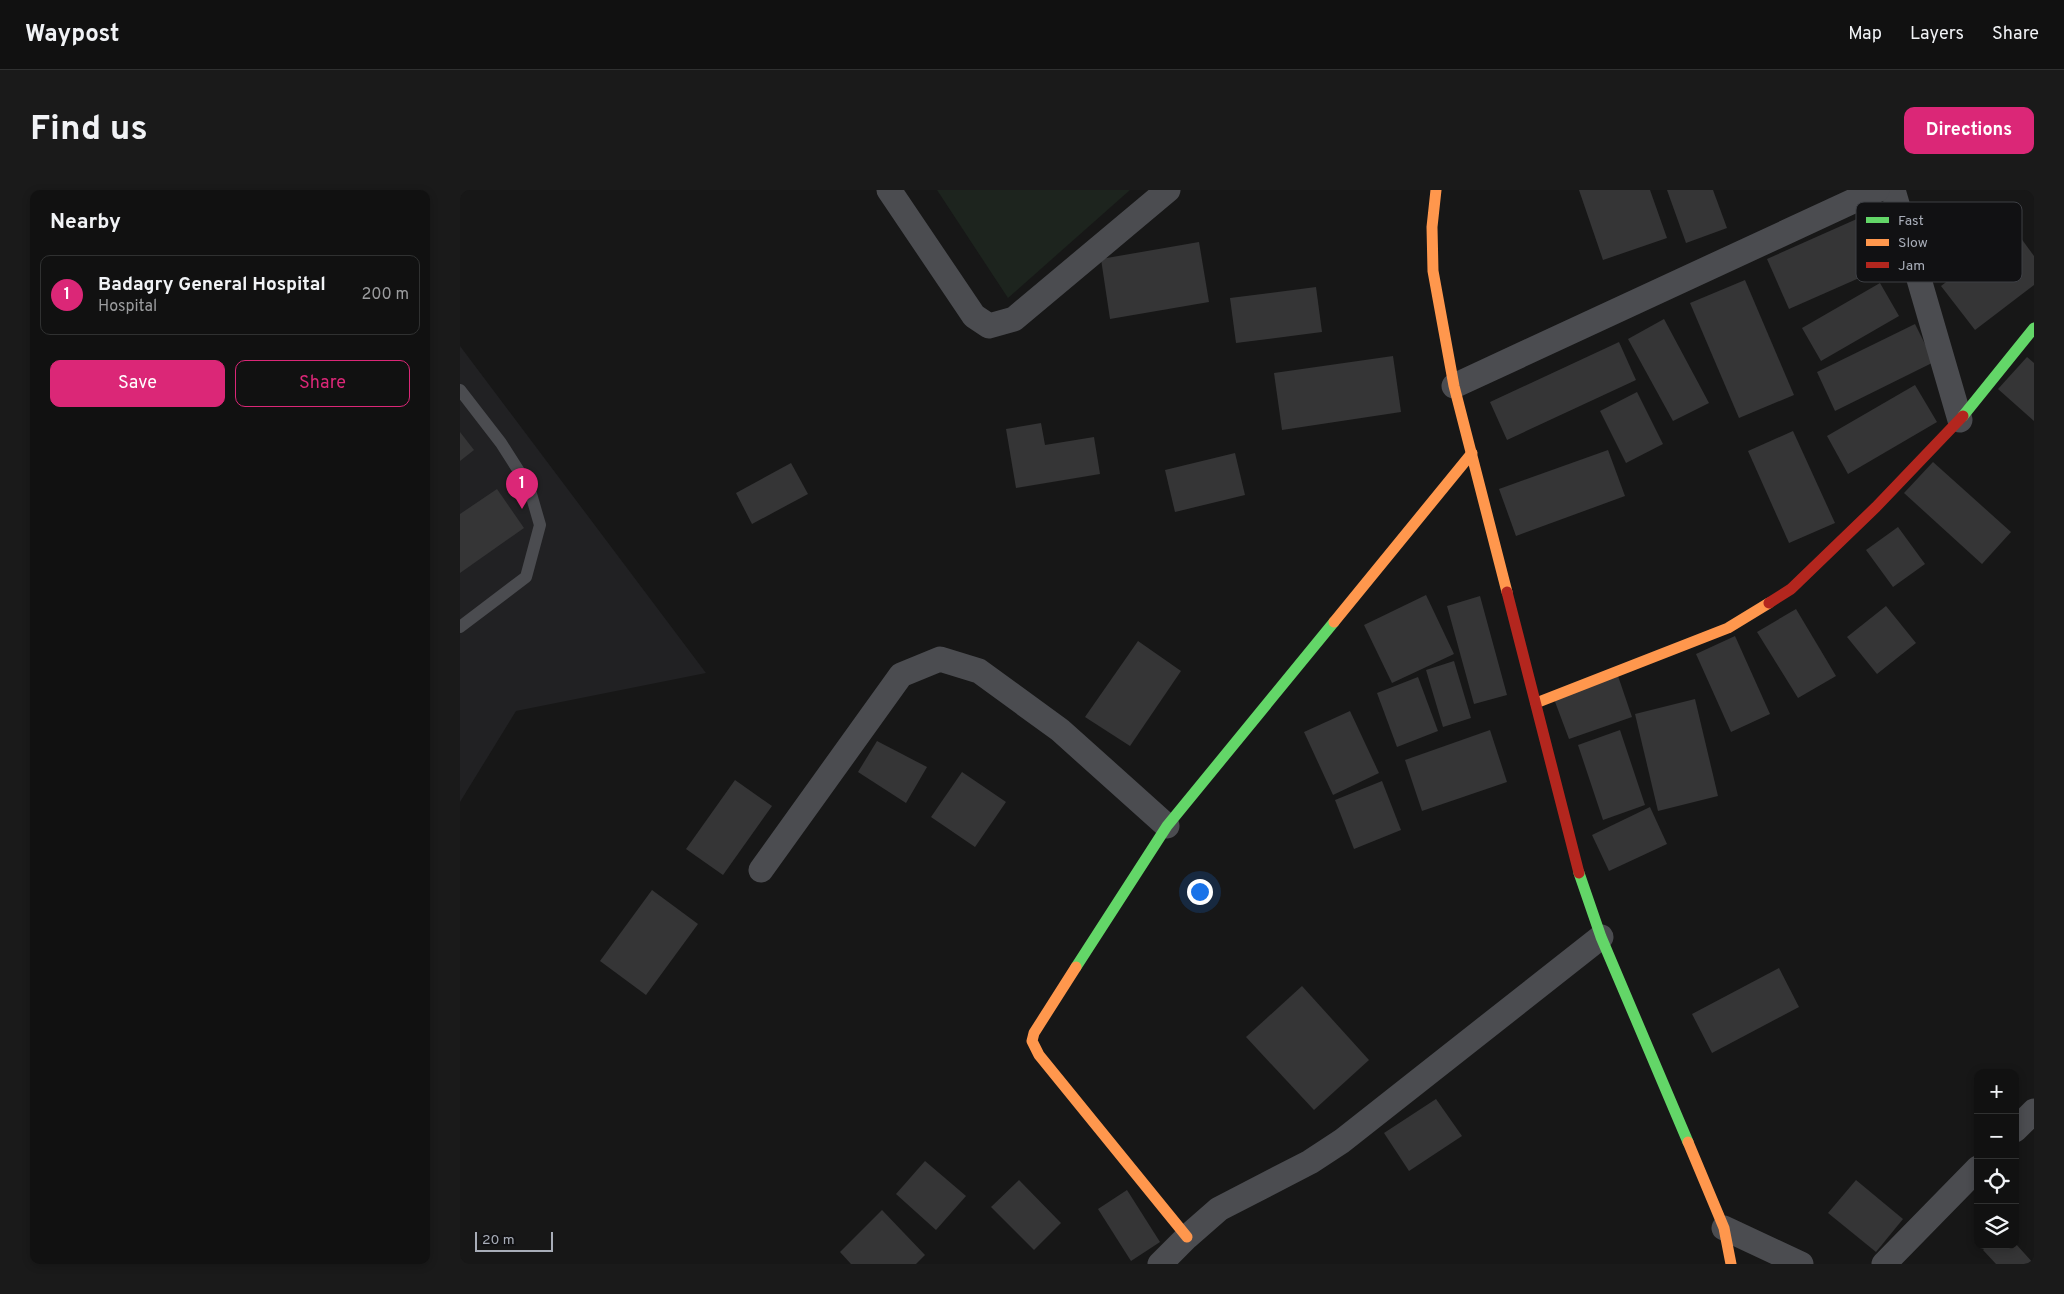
<!DOCTYPE html>
<meta charset="utf-8">
<style>
:root{--surface:#111;--page:#1a1a1a;--text:#f1f3f6;--muted:#9c9d9f;--line:#303131;--accent:#db2777}
body{margin:0;font-family:Overpass,sans-serif;background:var(--page);color:var(--text)}
.controls{position:absolute;right:15px;bottom:15px;display:grid;overflow:hidden;border-radius:10px;box-shadow:0 2px 8px #0003}
.controls button{width:45px;height:45px;display:grid;place-items:center;padding:0;border:0;border-bottom:1px solid var(--line);background:var(--surface);color:var(--text);font:25px sans-serif}
.scale{position:absolute;left:15px;bottom:12px;width:78px;box-sizing:border-box;padding-left:5px;border:2px solid #a8adb8;border-top:0;font-size:14px;line-height:18px;white-space:nowrap;color:#a8adb8;-webkit-text-stroke:4px #111113;paint-order:stroke}
.you{position:absolute;left:739px;top:701px;width:18px;height:18px;margin:-12px;border:4px solid #fff;border-radius:50%;background:#1a73e8;box-shadow:0 0 0 8px #1a73e833}
.badge{display:grid;place-items:center;width:32px;height:32px;border-radius:50%;background:var(--accent);color:#fff;font-size:16px;font-weight:700}
.pin{position:absolute;translate:-50% -41px;filter:drop-shadow(0 1px 2px #0008)}
.pin::after{content:'';position:absolute;top:26px;width:18px;height:15px;background:inherit;clip-path:polygon(0 0,100% 0,50% 100%)}
.list{margin:0;padding:0;list-style:none}
h2{display:flex;justify-content:space-between;align-items:center;height:65px;margin:0;padding:0 20px;font-size:21px}
h2 small{font-size:16px;font-weight:400;color:var(--muted)}
.list li{display:grid;grid-template-columns:32px 1fr auto;gap:15px;align-items:center;box-sizing:border-box;height:80px;margin:0 10px 10px;padding:0 10px;border:1px solid var(--line);border-radius:10px}
.list b{display:block;font-size:19px;white-space:nowrap}
.list p{margin:0;font-size:16px;white-space:nowrap;color:var(--muted)}
.list em{font-size:16px;font-style:normal;color:var(--muted)}
.actions{display:flex;gap:10px;padding:15px 20px}
.actions a{flex:1;padding:11px 0;border:1px solid var(--accent);border-radius:10px;text-align:center;font-size:18px;color:var(--accent)}
.actions .main{background:var(--accent);color:#fff}
.icon{flex:none;width:28px;height:28px;fill:none;stroke:currentColor;stroke-width:2;stroke-linecap:round;stroke-linejoin:round}
.map{position:relative;flex:none;width:1574px;height:1074px;overflow:hidden;border-radius:10px}
header{display:flex;align-items:center;gap:30px;box-sizing:border-box;height:70px;padding:0 25px;background:var(--surface);border-bottom:1px solid var(--line)}
header strong{font-size:24px}
nav{display:flex;gap:28px;margin-inline-start:auto;font-size:18px}
.intro{display:flex;align-items:center;justify-content:space-between;box-sizing:border-box;height:120px;padding:0 30px}
h1{margin:0;font-size:35px}
.button{padding:12px 22px;border-radius:10px;background:var(--accent);color:#fff;font-size:18px;font-weight:700}
main{display:flex;gap:30px;padding:0 30px}
aside{flex:1;background:var(--surface);border-radius:10px;box-shadow:0 2px 8px #0003}
.map>svg:first-child{display:block}
</style>
<header>
<strong>Waypost</strong>
<nav><a>Map</a><a>Layers</a><a>Share</a></nav>
</header>
<div class="intro"><h1>Find us</h1><a class="button">Directions</a></div>
<main>
<aside>
<h2>Nearby<small></small></h2>
<ul class="list">
<li><span class="badge">1</span><div><b>Badagry General Hospital</b><p>Hospital</p></div><em>200 m</em></li>
</ul>
<div class="actions"><a class="main">Save</a><a>Share</a></div>
</aside>
<div class="map">
<svg width="1574" height="1074" viewBox="0 0 1574 1074">
<rect width="100%" height="100%" fill="#171717"/>
<polygon fill="#212123" points="0,156 246,483 56,521 0,612"/>
<polygon fill="#1d241e" points="477,0 670,0 548,108"/>
<g fill="#353536">
<polygon points="1119,0 1190,0 1207,48 1143,70"/>
<polygon points="1207,0 1253,0 1267,38 1226,53"/>
<polygon points="1417,20 1440,70 1329,119 1307,69"/>
<polygon points="1555,40 1574,66 1574,95 1515,140 1481,96"/>
<polygon points="739,52 749,112 650,129 641,69"/>
<polygon points="1285,90 1334,205 1279,228 1230,113"/>
<polygon points="1420,93 1439,126 1361,171 1342,138"/>
<polygon points="856,97 862,142 776,153 770,108"/>
<polygon points="1204,129 1249,213 1213,231 1168,149"/>
<polygon points="1455,134 1474,172 1375,221 1357,182"/>
<polygon points="1159,152 1176,190 1047,250 1030,212"/>
<polygon points="933,166 941,222 822,240 814,183"/>
<polygon points="1567,167 1574,173 1574,231 1538,199"/>
<polygon points="1455,195 1477,232 1388,284 1367,246"/>
<polygon points="1177,202 1203,254 1166,273 1140,221"/>
<polygon points="581,233 585,255 634,247 640,284 556,298 546,239"/>
<polygon points="1333,241 1375,333 1329,353 1288,261"/>
<polygon points="0,242 14,260 0,271"/>
<polygon points="1148,260 1165,306 1056,346 1039,299"/>
<polygon points="775,263 785,305 715,322 705,280"/>
<polygon points="1473,272 1551,342 1522,374 1444,303"/>
<polygon points="331,273 348,304 292,334 276,303"/>
<polygon points="37,299 64,338 0,383 0,324"/>
<polygon points="1438,337 1465,374 1433,397 1406,360"/>
<polygon points="966,405 994,464 932,493 904,435"/>
<polygon points="1020,406 1047,505 1014,514 987,416"/>
<polygon points="1426,416 1456,453 1417,484 1387,447"/>
<polygon points="1336,419 1376,486 1338,508 1297,442"/>
<polygon points="1275,446 1310,524 1271,542 1236,464"/>
<polygon points="678,451 721,481 670,556 625,527"/>
<polygon points="994,471 1011,528 983,537 966,480"/>
<polygon points="1158,486 1172,527 1109,549 1094,509"/>
<polygon points="958,487 978,541 937,557 917,503"/>
<polygon points="1235,509 1258,606 1198,621 1175,524"/>
<polygon points="890,521 919,583 873,605 844,542"/>
<polygon points="1030,540 1047,592 962,621 945,570"/>
<polygon points="1160,540 1185,615 1143,630 1118,555"/>
<polygon points="417,551 467,577 446,613 398,582"/>
<polygon points="502,582 546,612 515,657 471,627"/>
<polygon points="275,590 312,616 263,685 226,659"/>
<polygon points="922,591 941,640 894,659 875,610"/>
<polygon points="1190,617 1207,654 1149,681 1132,645"/>
<polygon points="192,700 238,734 186,805 140,771"/>
<polygon points="1319,778 1339,817 1252,863 1232,824"/>
<polygon points="842,796 909,870 854,920 786,847"/>
<polygon points="976,909 1002,946 949,981 924,943"/>
<polygon points="465,971 506,1006 476,1040 436,1004"/>
<polygon points="559,990 601,1033 574,1060 531,1017"/>
<polygon points="1396,990 1443,1029 1416,1062 1368,1023"/>
<polygon points="667,1000 700,1052 671,1071 638,1019"/>
<polygon points="422,1020 465,1065 456,1074 391,1074 380,1062"/>
<polygon points="1555,1053 1574,1074 1536,1074 1523,1060 1528,1055 1555,1055"/>
</g>
<g fill="none" stroke-linecap="round" stroke-linejoin="round">
<polyline stroke="#4b4c50" stroke-width="12" points="0,200 41,253 69,297 80,335 66,387 0,437"/>
<g stroke="#4b4c50" stroke-width="25">
<polyline points="429,0 514,126 529,136 554,129 708,0"/>
<polyline points="1433,0 1500,230"/>
<polyline points="994,196 1417,0"/>
<polyline points="301,680 441,485 480,469 519,481 600,540 707,636"/>
<polyline points="1555,940 1574,921"/>
<polyline points="1264,1038 1341,1074"/>
<polyline points="700,1074 727,1047 759,1019 850,972 882,951 1141,747"/>
<polyline points="1424,1074 1518,978"/>
</g>
<g stroke="#63d668" stroke-width="11">
<polyline points="1503,226 1574,138"/>
<polyline points="1119,683 1141,747 1228,952"/>
<polyline points="616,777 707,636 874,432"/>
</g>
<g stroke="#ff974d" stroke-width="11">
<polyline points="976,0 972,37 973,81 994,196 1047,402"/>
<polyline points="874,432 1012,263"/>
<polyline points="1076,513 1268,438 1309,413"/>
<polyline points="616,777 574,843 572,851 579,865 727,1047"/>
<polyline points="1228,952 1264,1038 1271,1074"/>
</g>
<g stroke="#b3261e" stroke-width="11">
<polyline points="1047,402 1119,683"/>
<polyline points="1309,413 1331,399 1416,317 1503,226"/>
</g>
</g>
<rect x="1396" y="12" width="166" height="80" rx="8" fill="#111113" stroke="#3e4045" stroke-width="1"/>
<rect x="1406" y="27" width="23" height="6" fill="#63d668"/>
<rect x="1406" y="49" width="23" height="7" fill="#ff974d"/>
<rect x="1406" y="72" width="23" height="6" fill="#b3261e"/>
<g font-size="14" fill="#a8adb8">
<text x="1438" y="35">Fast</text>
<text x="1438" y="57">Slow</text>
<text x="1438" y="80">Jam</text>
</g>
</svg>
<div class="controls">
<button>+</button>
<button>−</button>
<button><svg class="icon" aria-label="locate" viewBox="0 0 24 24"><circle cx="12" cy="12" r="6"/><path d="M12 2v4M12 18v4M2 12h4M18 12h4"/></svg></button>
<button><svg class="icon" aria-label="layers" viewBox="0 0 24 24"><path d="M12 4l9 5-9 5-9-5zM3 14l9 5 9-5"/></svg></button>
</div>
<div class="scale">20 m</div>
<div class="you"></div>
<div class="pin badge" style="left:62px;top:319px">1</div>
</div>
</main>
